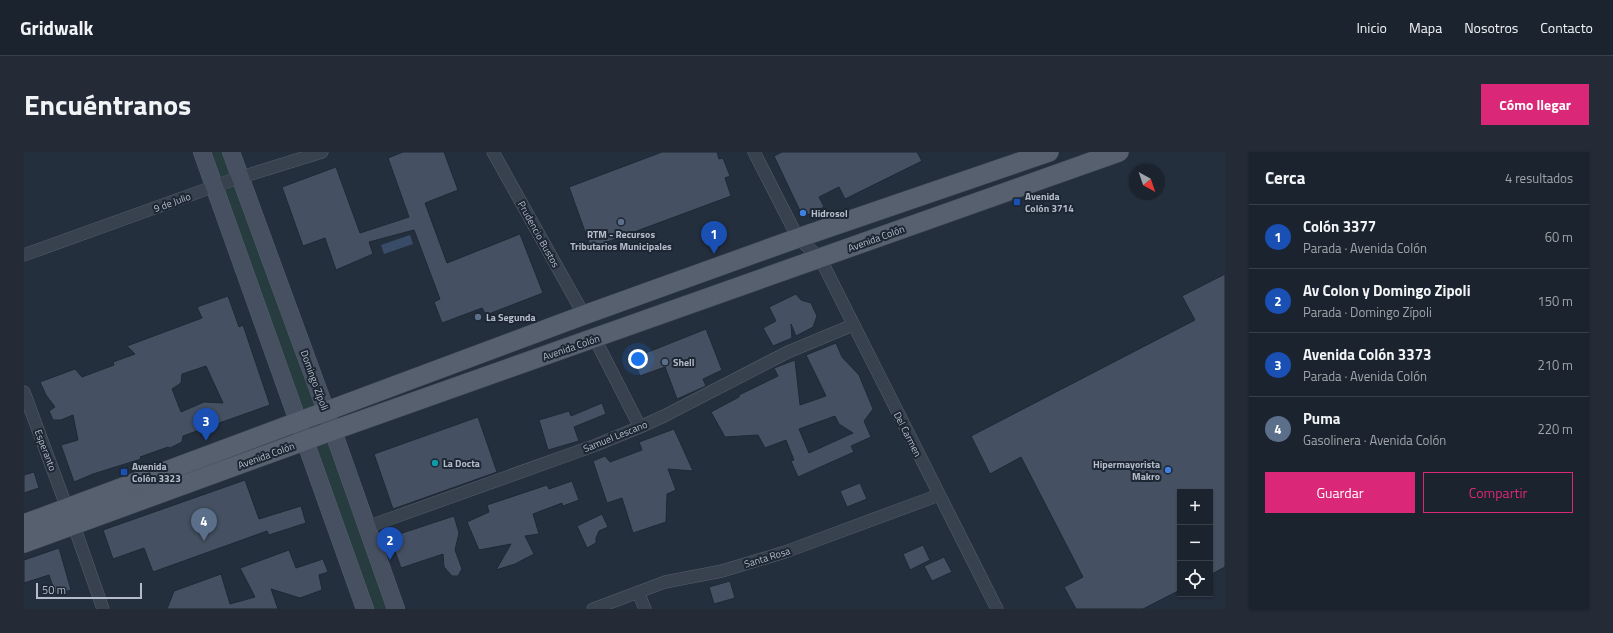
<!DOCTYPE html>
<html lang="es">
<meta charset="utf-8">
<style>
:root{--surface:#1b232e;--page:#242b36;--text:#f1f3f6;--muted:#a0a4aa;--line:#39404a;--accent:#db2777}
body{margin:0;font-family:"Titillium Web",sans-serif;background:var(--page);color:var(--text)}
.controls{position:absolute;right:12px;bottom:12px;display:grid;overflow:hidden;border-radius:0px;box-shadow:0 1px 3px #0004}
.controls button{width:36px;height:36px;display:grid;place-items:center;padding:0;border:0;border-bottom:1px solid var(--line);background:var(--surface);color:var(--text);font:20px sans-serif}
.compass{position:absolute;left:1105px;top:12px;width:36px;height:36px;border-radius:50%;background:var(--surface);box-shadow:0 1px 3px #0004;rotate:140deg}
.scale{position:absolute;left:12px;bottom:10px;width:106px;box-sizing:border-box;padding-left:4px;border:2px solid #b4bcc9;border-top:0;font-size:11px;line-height:14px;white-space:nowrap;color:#b4bcc9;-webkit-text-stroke:3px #1d2633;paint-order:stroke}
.you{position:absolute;left:614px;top:207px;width:14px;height:14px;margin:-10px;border:3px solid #fff;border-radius:50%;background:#1a73e8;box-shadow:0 0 0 6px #1a73e833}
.badge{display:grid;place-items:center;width:26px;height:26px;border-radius:50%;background:var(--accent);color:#fff;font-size:13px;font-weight:700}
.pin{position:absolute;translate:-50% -33px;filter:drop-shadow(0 1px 2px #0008)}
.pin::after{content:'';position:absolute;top:21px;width:14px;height:12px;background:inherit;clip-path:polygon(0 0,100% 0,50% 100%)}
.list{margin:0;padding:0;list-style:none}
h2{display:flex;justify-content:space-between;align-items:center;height:52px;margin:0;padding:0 16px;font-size:17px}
h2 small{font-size:13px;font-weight:400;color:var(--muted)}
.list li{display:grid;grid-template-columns:26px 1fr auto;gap:12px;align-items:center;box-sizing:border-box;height:64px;padding:0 16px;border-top:1px solid var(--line)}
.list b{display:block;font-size:15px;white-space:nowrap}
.list p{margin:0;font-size:13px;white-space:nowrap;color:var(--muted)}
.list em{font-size:13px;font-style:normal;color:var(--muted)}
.actions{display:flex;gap:8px;padding:12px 16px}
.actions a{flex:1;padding:9px 0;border:1px solid var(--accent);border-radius:0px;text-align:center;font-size:14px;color:var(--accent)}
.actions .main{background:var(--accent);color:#fff}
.icon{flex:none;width:22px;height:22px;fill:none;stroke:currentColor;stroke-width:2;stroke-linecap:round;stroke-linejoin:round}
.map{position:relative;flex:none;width:1201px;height:457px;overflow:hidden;border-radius:0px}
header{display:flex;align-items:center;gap:24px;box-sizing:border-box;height:56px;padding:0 20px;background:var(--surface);border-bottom:1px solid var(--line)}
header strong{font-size:19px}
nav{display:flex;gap:22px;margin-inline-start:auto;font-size:14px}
.intro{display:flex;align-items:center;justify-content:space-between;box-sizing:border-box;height:96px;padding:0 24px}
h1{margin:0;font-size:28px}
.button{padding:10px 18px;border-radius:0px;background:var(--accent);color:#fff;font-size:14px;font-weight:700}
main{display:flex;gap:24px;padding:0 24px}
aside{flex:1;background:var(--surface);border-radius:0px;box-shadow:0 1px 3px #0004}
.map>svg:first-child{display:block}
</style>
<header>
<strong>Gridwalk</strong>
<nav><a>Inicio</a><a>Mapa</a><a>Nosotros</a><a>Contacto</a></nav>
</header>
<div class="intro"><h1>Encuéntranos</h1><a class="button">Cómo llegar</a></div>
<main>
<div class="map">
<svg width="1201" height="457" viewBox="0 0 1201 457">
<rect width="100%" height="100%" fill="#242f3e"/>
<g fill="#263c3f">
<polygon points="178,0 207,0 302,259 275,269"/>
<polygon points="309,278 372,457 341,457 282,288"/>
</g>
<polygon fill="#394c67" points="386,83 389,92 360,102 357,93"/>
<g fill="#455162" stroke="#1f2835" fill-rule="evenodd">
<polygon points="379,0 420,0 434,38 401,51 423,111 496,82 519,141 462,163 458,156 418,171 410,150 416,147 390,78 345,90 349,102 312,118 301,86 279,94 258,35 312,15 336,81 385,65 364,6"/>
<polygon points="638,0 693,0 695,7 699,6 706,24 701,26 707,44 567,96 545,35"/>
<polygon points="758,0 893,0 898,9 821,47 815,35 795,45 800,55 779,65 750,4"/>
<polygon points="1201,122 1201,415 1186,423 1186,340 1156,340 1156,438 1119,457 1052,457 1040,435 1059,425 997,305 966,322 947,284 1171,168 1158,144"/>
<polygon points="772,142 777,148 787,151 793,164 789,175 772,184 767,172 768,186 749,194 739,176 752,169 745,155"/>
<path d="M 204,144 L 215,175 L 219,173 L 246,253 L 159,284 L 158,290 L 146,296 L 144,295 L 116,305 L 117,307 L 69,322 L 50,330 L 37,293 L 54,288 L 49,263 L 37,268 L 29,268 L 25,259 L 31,255 L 22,243 L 16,230 L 51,217 L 58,225 L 90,213 L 89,210 L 111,202 L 103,194 L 178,166 L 173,155 ZM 182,214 L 199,251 L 180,250 L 157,260 L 148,237 L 157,231 L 158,222 Z"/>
<polygon points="682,177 698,218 679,227 682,234 653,247 641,215 616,224 609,206"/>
<path d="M 812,191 L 818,205 L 835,223 L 849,257 L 840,269 L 847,285 L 827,294 L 830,300 L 774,325 L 767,309 L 770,308 L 762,288 L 741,296 L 734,283 L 701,285 L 687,260 L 715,245 L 715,243 L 754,224 L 750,216 L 771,208 L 776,253 L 802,244 L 782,203 ZM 811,264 L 815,272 L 829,281 L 785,301 L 775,277 Z"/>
<polygon points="578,251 582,262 550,275 555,289 524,298 515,268 545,259 547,264"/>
<polygon points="454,265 473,320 369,357 350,302"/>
<polygon points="650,277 669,319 644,317 652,338 643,342 642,370 609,381 598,346 583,351 569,309 581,304 586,310 618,298 615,290"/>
<polygon points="10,320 15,336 0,341 0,323"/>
<polygon points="221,328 235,367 277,354 282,371 245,383 243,379 129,420 120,396 89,407 79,378"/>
<polygon points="548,329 555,348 539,354 538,351 509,362 515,382 501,384 510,402 491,412 472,418 487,392 455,398 443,370 465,360 463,353 523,333 525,337"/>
<polygon points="836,331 843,347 823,355 816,339"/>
<polygon points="578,362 584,375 575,379 572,386 572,391 563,396 553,374"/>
<polygon points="430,364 435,381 431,398 438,417 434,424 428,424 420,415 419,402 377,416 366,385"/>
<polygon points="899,393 906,408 886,418 879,402"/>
<polygon points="35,396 47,438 32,443 25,423 0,431 0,408"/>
<polygon points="265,398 272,416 299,407 304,420 295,423 298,438 276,446 247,437 254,457 143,457 150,439 197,422 206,452 231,445 216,416"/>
<polygon points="920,405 928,420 908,429 900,414"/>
<polygon points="706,429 711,446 690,452 685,435"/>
</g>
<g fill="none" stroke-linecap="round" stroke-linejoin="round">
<defs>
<g id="minor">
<polyline points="469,0 560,163"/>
<polyline points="730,0 774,86 796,106 973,457"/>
<polyline points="0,103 208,28 298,0"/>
<polyline points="571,187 616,275"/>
<polyline points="0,240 43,356"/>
<polyline points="50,374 79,457"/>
<polyline points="343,375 572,293 616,275 640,264 764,200 829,173"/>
<polyline points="614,440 621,457"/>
<polyline points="569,457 641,430 698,419 761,400 915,343"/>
</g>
<g id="secondary">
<polyline points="178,0 341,457"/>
<polyline points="207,0 302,259 372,457"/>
</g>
<g id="primary">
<polyline points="0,372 560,163 774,86 1025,0"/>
<polyline points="0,391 299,282 1095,0"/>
</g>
</defs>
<use href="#minor" stroke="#565f6c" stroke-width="13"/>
<use href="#secondary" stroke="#565f6c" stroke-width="18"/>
<use href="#primary" stroke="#414a57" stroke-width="20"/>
<use href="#minor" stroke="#38414e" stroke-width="12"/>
<use href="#secondary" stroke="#465061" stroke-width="17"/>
<use href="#primary" stroke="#56606e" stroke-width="19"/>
</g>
<g fill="#1a4fb4" stroke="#1d2633" stroke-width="1.5">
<rect x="989" y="46" width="8" height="8" rx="2"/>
<rect x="96" y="316" width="8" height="8" rx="2"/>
</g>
<g fill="#3f7fe0" stroke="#1d2633" stroke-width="1.5">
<circle cx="779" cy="61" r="4"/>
<circle cx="1144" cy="318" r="4"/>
</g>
<g fill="#5c6f8a" stroke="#1d2633" stroke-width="1.5">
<circle cx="597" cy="70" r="4"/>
<circle cx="454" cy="165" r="4"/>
<circle cx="641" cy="210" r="4"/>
</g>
<circle fill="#0f9aa8" stroke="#1d2633" stroke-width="1.5" cx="411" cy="311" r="4"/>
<g text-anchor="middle" stroke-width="4" stroke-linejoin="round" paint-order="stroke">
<g font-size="10" font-weight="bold" fill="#b4bcc9" stroke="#1d2633" text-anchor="start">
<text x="1001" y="48">Avenida<tspan x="1001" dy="12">Colón 3714</tspan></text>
<text x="787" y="65">Hidrosol</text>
<text x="597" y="86" text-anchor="middle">RTM - Recursos<tspan x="597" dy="12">Tributarios Municipales</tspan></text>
<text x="462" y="169">La Segunda</text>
<text x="649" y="214">Shell</text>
<text x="419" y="315">La Docta</text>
<text x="1136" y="316" text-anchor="end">Hipermayorista<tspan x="1136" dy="12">Makro</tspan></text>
<text x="108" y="318">Avenida<tspan x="108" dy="12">Colón 3323</tspan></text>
</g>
<g font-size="10" fill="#b4bcc9" stroke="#1d2633">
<text transform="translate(148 50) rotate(-20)" y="4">9 de Julio</text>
<text transform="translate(515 82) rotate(61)" y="4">Prudencio Bustos</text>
<text transform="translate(852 86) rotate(-20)" y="4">Avenida Colón</text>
<text transform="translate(547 195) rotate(-19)" y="4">Avenida Colón</text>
<text transform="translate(291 228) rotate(70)" y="4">Domingo Zípoli</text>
<text transform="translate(884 282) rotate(63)" y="4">Del Carmen</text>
<text transform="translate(591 284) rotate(-22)" y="4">Samuel Lescano</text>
<text transform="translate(22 298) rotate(69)" y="4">Esperanto</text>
<text transform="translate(242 303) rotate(-20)" y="4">Avenida Colón</text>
<text transform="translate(743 405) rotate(-17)" y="4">Santa Rosa</text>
</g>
</g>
</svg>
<div class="controls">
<button>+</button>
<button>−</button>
<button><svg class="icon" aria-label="locate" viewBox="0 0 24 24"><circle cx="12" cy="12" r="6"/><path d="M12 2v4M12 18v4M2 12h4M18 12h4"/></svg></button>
</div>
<svg class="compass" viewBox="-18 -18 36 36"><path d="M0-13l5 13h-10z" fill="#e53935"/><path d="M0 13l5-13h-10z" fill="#a0a4aa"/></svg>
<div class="scale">50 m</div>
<div class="you"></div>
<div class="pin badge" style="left:690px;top:102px;background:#1a4fb4">1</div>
<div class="pin badge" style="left:366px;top:408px;background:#1a4fb4">2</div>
<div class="pin badge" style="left:182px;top:289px;background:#1a4fb4">3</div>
<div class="pin badge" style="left:180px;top:389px;background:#5c6f8a">4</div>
</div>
<aside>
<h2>Cerca<small>4 resultados</small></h2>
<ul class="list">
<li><span class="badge" style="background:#1a4fb4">1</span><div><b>Colón 3377</b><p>Parada · Avenida Colón</p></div><em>60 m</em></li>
<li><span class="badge" style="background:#1a4fb4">2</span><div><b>Av Colon y Domingo Zipoli</b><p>Parada · Domingo Zípoli</p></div><em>150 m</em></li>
<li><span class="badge" style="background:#1a4fb4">3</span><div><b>Avenida Colón 3373</b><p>Parada · Avenida Colón</p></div><em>210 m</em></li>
<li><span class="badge" style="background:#5c6f8a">4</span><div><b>Puma</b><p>Gasolinera · Avenida Colón</p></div><em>220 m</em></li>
</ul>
<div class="actions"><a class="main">Guardar</a><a>Compartir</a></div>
</aside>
</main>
